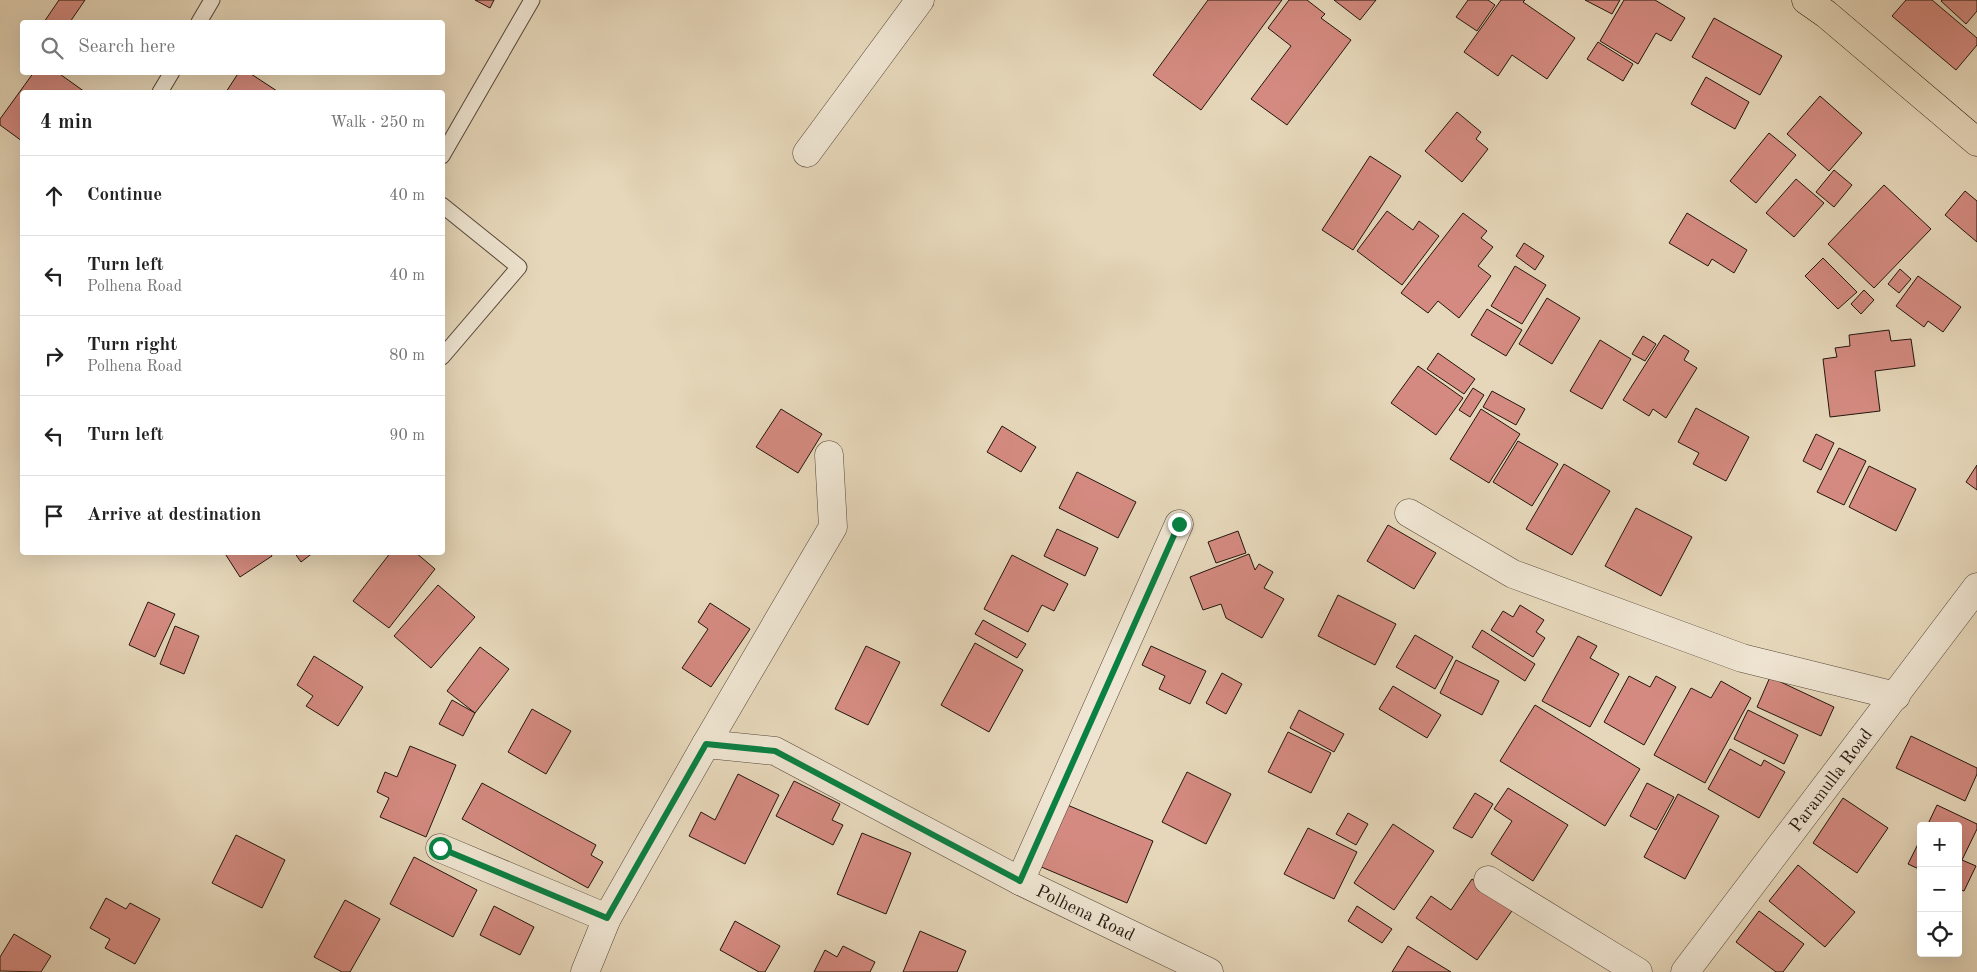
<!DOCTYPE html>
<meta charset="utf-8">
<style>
:root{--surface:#fff;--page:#f2f2f2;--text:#222;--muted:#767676;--line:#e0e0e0}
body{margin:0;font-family:"Old Standard TT",serif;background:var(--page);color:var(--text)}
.controls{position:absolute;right:15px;bottom:15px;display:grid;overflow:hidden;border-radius:5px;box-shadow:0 5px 20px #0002}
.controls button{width:45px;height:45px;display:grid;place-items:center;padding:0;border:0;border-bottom:1px solid var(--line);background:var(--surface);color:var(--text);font:25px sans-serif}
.stop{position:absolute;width:15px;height:15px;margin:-11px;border:4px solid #0b8043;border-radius:50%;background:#fff}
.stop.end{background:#0b8043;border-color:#fff;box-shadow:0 1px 5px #0008}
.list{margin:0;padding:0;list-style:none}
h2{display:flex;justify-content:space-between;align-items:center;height:65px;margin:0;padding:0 20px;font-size:21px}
h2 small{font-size:16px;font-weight:400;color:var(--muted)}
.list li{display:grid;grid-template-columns:32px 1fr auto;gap:15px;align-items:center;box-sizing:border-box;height:80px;padding:0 20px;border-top:1px solid var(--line)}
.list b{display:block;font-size:19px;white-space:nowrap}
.list p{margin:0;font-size:16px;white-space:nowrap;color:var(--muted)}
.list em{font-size:16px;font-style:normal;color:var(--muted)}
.icon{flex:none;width:28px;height:28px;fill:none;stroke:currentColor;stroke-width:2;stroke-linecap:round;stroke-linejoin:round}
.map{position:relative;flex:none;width:1977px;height:972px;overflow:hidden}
.search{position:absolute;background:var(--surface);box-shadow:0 5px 20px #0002;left:20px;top:20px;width:425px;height:55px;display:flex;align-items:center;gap:12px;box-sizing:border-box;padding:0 18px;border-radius:5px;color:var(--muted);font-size:19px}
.panel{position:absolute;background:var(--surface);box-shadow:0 5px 20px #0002;left:20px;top:90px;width:425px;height:465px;border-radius:5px}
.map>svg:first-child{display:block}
</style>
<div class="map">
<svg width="1977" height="972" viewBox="0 0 1977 972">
<rect width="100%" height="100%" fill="#e6d7ba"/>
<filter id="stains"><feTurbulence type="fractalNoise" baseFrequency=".004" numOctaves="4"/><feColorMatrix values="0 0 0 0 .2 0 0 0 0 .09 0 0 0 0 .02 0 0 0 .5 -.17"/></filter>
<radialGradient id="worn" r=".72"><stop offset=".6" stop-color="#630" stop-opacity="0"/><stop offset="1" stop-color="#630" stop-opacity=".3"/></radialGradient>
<g fill="#d48a80" stroke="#23160d">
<polygon points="59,0 85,0 70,22 44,22"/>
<polygon points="475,0 494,0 490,8"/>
<polygon points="1208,0 1282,0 1201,110 1153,75"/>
<polygon points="1289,0 1307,0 1325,14 1321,18 1351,40 1287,125 1251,99 1291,46 1268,28"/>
<polygon points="1334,0 1376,0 1360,20"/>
<polygon points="1468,0 1488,0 1495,5 1477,31 1456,17"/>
<polygon points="1501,0 1525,0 1523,2 1575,38 1547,79 1512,55 1498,76 1464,52"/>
<polygon points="1585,0 1620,0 1612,14"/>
<polygon points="1624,0 1655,0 1685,18 1671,41 1656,33 1638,64 1600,41"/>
<polygon points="1906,0 1932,0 1977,38 1977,45 1956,70 1892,16"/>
<polygon points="1942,0 1977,0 1977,11 1966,24 1941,1"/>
<polygon points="1714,18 1782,56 1760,95 1692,57"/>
<polygon points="1598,42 1633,64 1623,81 1587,59"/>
<polygon points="34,72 57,72 85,92 22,92 22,141 0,125 0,119"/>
<polygon points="239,72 248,72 277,91 275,92 226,92"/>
<polygon points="1706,77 1749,102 1735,129 1691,104"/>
<polygon points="1820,96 1862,133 1829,171 1787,134"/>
<polygon points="1457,112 1481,132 1476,139 1488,149 1462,182 1425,151"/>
<polygon points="1769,133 1796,155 1756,203 1730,181"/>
<polygon points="1370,156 1401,176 1353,250 1322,230"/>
<polygon points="1834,170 1852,185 1834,207 1816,192"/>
<polygon points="1796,179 1824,203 1794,237 1766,213"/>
<polygon points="1884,185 1931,229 1874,288 1828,244"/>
<polygon points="1965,191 1977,201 1977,242 1945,215"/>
<polygon points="1387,211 1413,230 1419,221 1439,236 1402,285 1357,251"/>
<polygon points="1463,213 1487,231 1481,238 1493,247 1478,266 1491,276 1459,318 1438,301 1428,313 1401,293"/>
<polygon points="1687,213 1747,250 1734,273 1712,259 1708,266 1669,243"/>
<polygon points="1524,243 1544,256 1535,270 1516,256"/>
<polygon points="1823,258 1857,292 1838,309 1805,276"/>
<polygon points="1515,266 1546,285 1522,324 1491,306"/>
<polygon points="1900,269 1911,279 1899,293 1888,284"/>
<polygon points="1918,276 1961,307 1943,332 1928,321 1924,327 1896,306"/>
<polygon points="1864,290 1874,300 1861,314 1851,304"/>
<polygon points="1547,298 1580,318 1552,364 1519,344"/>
<polygon points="1487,309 1522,330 1506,356 1471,335"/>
<polygon points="1889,330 1891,341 1911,339 1915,366 1875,371 1880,411 1830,417 1823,359 1837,357 1835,348 1850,346 1849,335"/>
<polygon points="1664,335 1689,351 1684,360 1697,368 1666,418 1653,409 1649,416 1623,400"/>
<polygon points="1643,336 1656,344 1645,361 1632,354"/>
<polygon points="1600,340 1631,359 1602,409 1570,391"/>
<polygon points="1438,353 1475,379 1464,394 1427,369"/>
<polygon points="1418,366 1463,398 1436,435 1391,403"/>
<polygon points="1473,388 1484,395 1470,417 1459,410"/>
<polygon points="1492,391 1525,409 1516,425 1483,407"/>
<polygon points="1696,408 1749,437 1726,481 1693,464 1699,453 1678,442"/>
<polygon points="781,409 822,434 798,473 756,447"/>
<polygon points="1481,409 1520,434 1489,483 1450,459"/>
<polygon points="1002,426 1036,447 1021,472 987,452"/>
<polygon points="1816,434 1834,443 1821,470 1803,461"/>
<polygon points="1518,441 1558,464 1532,506 1493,482"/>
<polygon points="1839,448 1866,461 1844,505 1817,492"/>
<polygon points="1564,464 1610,491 1572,555 1526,529"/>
<polygon points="1977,465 1977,490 1966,482"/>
<polygon points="1869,466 1916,489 1896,531 1849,507"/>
<polygon points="1077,472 1136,502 1118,538 1059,508"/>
<polygon points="1636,508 1692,537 1661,596 1605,566"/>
<polygon points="1388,525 1436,553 1414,589 1367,561"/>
<polygon points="1057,529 1098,548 1085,576 1044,556"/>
<polygon points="1238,531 1246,553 1216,563 1208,542"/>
<polygon points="224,552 270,552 272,556 240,577"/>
<polygon points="294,552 314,552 301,562"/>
<polygon points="391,552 415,552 435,569 389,628 353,601"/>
<polygon points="1249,554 1255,570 1259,564 1273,572 1264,588 1284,599 1262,638 1226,618 1221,604 1203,610 1190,577"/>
<polygon points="1012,555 1068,584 1054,611 1042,605 1028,632 984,609"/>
<polygon points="438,585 475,617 431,668 394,636"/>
<polygon points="1338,595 1396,624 1375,665 1318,636"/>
<polygon points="148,602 175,614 155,657 129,645"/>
<polygon points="710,603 750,629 711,687 682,668 708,629 698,622"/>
<polygon points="1520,605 1544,620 1536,632 1545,638 1533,657 1491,630 1503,611 1513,617"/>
<polygon points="983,620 1026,644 1017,658 975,634"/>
<polygon points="175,626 199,636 184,674 160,664"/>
<polygon points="1482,630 1535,664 1525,681 1472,647"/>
<polygon points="1415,635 1453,657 1435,689 1396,667"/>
<polygon points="1578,636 1597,646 1590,658 1619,674 1590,727 1542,701"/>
<polygon points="975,643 1023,670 989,732 941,705"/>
<polygon points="866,646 900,662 868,725 835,709"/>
<polygon points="1151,646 1206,671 1190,704 1159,689 1165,676 1142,665"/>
<polygon points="480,647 509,669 475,713 447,691"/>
<polygon points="314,656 363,687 338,726 306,706 313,696 297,685"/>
<polygon points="1456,660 1499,681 1482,715 1440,693"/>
<polygon points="1222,673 1242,684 1226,714 1206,703"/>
<polygon points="1629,676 1650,687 1656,676 1676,687 1644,745 1604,722"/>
<polygon points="1770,677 1834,707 1821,736 1757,707"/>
<polygon points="1721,681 1751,698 1705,783 1654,755 1691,688 1711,698"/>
<polygon points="1393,686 1441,715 1427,738 1379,709"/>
<polygon points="452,700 475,713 463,736 439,724"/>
<polygon points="1535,705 1640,769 1605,826 1500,761"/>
<polygon points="532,709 571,731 546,774 508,752"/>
<polygon points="1299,710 1344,734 1334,752 1290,728"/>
<polygon points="1748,710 1798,735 1784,764 1734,739"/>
<polygon points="1288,732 1331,753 1311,793 1268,772"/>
<polygon points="1911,736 1977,768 1977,774 1965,801 1896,768"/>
<polygon points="410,746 456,765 426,837 380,817 389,798 377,792 385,772 397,777"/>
<polygon points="1730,749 1761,766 1764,760 1785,772 1759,818 1708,789"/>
<polygon points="1187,772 1231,794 1206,844 1162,822"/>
<polygon points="738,774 779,795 745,864 689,836 701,812 715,820"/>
<polygon points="794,781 840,804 832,820 843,825 833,845 776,816"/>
<polygon points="482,783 596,845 591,855 603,862 588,888 462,819"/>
<polygon points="1647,783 1674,797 1656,830 1630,816"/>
<polygon points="1508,788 1568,825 1533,881 1491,854 1512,821 1494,809"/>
<polygon points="1475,793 1493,804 1472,838 1453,828"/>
<polygon points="1678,794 1719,816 1685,879 1644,857"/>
<polygon points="1843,798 1888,828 1857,873 1813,843"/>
<polygon points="1065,804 1153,841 1127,903 1039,866"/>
<polygon points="1937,805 1977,824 1977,829 1962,860 1976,866 1964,891 1958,889 1958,826 1927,826"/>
<polygon points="1348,813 1368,824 1356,845 1336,834"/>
<polygon points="1393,824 1434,851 1394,910 1354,883"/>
<polygon points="1308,828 1357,852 1334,899 1284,874"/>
<polygon points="862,833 911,853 886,914 837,894"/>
<polygon points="236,835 285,860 262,908 212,883"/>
<polygon points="1921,838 1921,870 1908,864"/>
<polygon points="414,857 477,890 453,937 390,904"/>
<polygon points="1798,865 1855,912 1825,947 1769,901"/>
<polygon points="1472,879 1514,908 1477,960 1416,918 1431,896 1451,910"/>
<polygon points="106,898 126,909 130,903 160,919 135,964 105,948 110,939 90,928"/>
<polygon points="345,900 380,919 350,972 342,972 314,957"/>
<polygon points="494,906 534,927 520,955 480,935"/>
<polygon points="1357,906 1392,929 1382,943 1348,921"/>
<polygon points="1759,911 1804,944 1783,972 1776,972 1736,942"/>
<polygon points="735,921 780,946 765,972 759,972 720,950"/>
<polygon points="920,931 966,951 957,972 903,972"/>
<polygon points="14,934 51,956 41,972 0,971 0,957"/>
<polygon points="843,946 875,962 870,972 814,972 825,950 837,957"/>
<polygon points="1408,946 1451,972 1392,972"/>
</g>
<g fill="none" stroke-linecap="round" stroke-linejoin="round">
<defs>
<g id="lane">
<polyline points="199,22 212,0"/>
<polyline points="160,92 172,72"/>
<polyline points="442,156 532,0"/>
<polyline points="442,205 519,267 442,357"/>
</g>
<g id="street">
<polyline points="807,153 920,0"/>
<polyline points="1409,513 1513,574 1742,658 1896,696"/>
<polyline points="706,744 833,527 829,455"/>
<polyline points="440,848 607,918"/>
<polyline points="1488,880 1638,972"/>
<polyline points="1020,881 1179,524"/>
<path id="s1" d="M 585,972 L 607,918 L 706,744 L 775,751 L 1020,881 L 1209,972"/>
<path id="s2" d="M 1685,972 L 1977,587"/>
</g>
<polyline id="highway" points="1806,0 1826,14 1977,142"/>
</defs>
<use href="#lane" stroke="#544638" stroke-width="17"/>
<use href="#street" stroke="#544638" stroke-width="29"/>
<use href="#highway" stroke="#23160d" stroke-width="29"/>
<use href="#lane" stroke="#efe5d2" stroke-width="15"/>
<use href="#street" stroke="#efe5d2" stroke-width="28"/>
<use href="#highway" stroke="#e6d7ba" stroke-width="28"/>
</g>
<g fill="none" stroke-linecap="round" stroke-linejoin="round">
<polyline stroke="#0b8043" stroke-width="6" points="440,848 607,918 706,744 775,751 1020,881 1179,524"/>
</g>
<g text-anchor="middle" stroke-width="4" stroke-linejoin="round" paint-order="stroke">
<g font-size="18" fill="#23160d" stroke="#efe5d2">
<text dy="6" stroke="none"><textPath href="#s2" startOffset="241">Paramulla Road</textPath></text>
<text dy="6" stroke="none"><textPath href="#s1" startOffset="678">Polhena Road</textPath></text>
</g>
</g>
<rect width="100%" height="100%" filter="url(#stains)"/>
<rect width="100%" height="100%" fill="url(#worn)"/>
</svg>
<div class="controls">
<button>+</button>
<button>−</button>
<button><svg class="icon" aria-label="locate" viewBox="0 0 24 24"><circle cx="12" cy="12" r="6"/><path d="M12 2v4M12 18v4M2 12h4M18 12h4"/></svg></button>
</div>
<div class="stop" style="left:440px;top:848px"></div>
<div class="stop end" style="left:1179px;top:524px"></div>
<div class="search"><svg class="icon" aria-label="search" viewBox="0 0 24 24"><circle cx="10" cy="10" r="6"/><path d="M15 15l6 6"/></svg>Search here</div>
<section class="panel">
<h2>4 min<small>Walk · 250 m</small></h2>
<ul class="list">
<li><svg class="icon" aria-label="ahead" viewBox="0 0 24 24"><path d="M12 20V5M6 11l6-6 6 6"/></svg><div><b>Continue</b></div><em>40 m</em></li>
<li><svg class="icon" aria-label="left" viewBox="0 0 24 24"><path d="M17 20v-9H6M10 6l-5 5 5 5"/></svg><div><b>Turn left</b><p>Polhena Road</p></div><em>40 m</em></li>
<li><svg class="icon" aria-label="right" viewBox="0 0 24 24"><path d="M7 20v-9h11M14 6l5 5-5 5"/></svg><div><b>Turn right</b><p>Polhena Road</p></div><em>80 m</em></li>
<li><svg class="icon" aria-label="left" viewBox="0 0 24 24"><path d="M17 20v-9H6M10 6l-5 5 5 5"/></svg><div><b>Turn left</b></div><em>90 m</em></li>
<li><svg class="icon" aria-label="arrive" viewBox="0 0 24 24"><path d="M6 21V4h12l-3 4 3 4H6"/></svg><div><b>Arrive at destination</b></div></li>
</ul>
</section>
</div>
